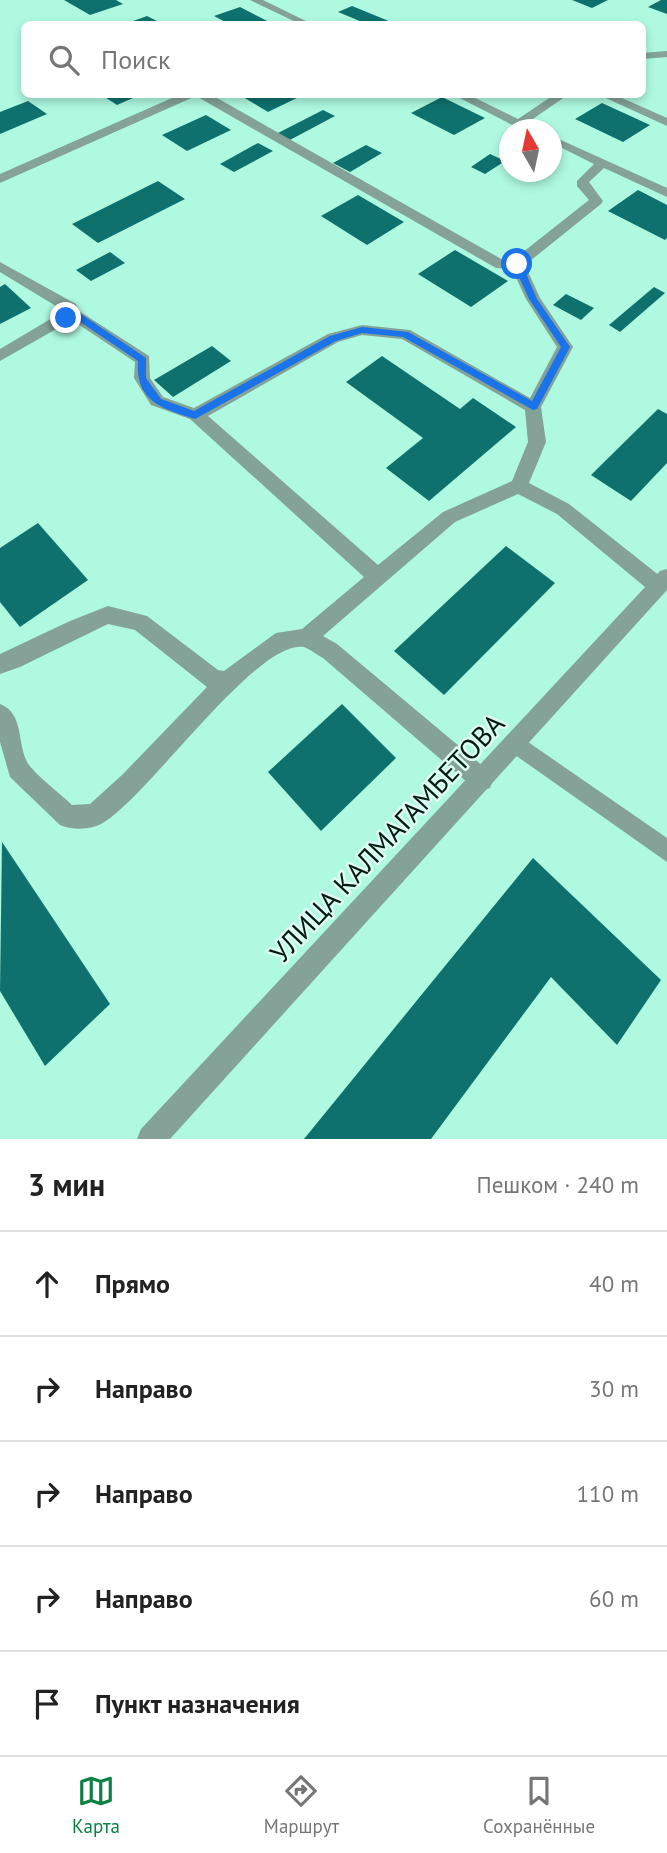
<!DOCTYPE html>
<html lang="ru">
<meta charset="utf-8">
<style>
:root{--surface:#fff;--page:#f6f6f6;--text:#222;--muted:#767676;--line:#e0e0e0;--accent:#0b8043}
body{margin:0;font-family:"PT Sans",sans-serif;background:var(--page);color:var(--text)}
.compass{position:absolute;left:499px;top:119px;width:63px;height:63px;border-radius:50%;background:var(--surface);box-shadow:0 4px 10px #0003;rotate:351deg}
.stop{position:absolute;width:21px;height:21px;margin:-16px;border:5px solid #1a73e8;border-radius:50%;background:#fff}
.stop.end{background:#1a73e8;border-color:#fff;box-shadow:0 2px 7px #0008}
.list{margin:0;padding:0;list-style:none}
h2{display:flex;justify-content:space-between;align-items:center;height:91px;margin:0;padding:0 28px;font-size:30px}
h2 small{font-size:23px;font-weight:400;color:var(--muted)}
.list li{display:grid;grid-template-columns:46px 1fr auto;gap:21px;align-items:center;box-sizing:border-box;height:105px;padding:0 28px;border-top:2px solid var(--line)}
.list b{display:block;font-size:26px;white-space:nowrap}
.list em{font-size:23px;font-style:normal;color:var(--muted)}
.icon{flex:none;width:38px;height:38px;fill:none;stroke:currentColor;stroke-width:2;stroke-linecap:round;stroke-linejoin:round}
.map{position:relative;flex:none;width:667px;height:1139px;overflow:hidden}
.search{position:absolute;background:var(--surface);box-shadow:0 4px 10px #0003;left:21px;right:21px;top:21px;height:77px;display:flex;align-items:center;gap:18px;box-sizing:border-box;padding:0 24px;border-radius:10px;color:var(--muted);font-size:26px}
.sheet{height:616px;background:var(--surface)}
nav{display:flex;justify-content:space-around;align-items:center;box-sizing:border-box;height:98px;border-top:2px solid var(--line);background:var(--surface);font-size:19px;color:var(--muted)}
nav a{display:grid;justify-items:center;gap:4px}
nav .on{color:var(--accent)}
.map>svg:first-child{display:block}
</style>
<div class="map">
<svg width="667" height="1139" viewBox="0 0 667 1139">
<rect width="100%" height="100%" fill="#aef9e0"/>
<g fill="#0f716e">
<polygon points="64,0 116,0 123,4 90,15"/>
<polygon points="572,0 608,0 592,8"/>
<polygon points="661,0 667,0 667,14 648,7"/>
<polygon points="352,6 396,24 367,24 338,12"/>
<polygon points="240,7 273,24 229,24 214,16"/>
<polygon points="147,16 163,24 125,24"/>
<polygon points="100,94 142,94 117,105"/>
<polygon points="249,94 305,94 268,112 243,97"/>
<polygon points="442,97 485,118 454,135 411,113"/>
<polygon points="28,101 47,114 0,134 0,112"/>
<polygon points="602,103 650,125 623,142 575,119"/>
<polygon points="323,110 335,116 288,141 276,134"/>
<polygon points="206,115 231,130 187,151 162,135"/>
<polygon points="258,143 273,151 234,172 220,164"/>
<polygon points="366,145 382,153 350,172 333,163"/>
<polygon points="490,154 505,161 485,174 471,167"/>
<polygon points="158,181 185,199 98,243 72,224"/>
<polygon points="638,190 667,205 667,238 665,240 608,211"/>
<polygon points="358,195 404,222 367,245 321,216"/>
<polygon points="455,250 508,281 471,307 418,274"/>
<polygon points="110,252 125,263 91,281 76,270"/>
<polygon points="5,284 31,308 0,324 0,287"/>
<polygon points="654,287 665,293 620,332 609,325"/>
<polygon points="566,294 594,308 581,320 553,305"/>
<polygon points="212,346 231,361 173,397 154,380"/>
<polygon points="382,356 460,409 473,398 516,427 429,501 386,468 423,438 346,382"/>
<polygon points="658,409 667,414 667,463 631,501 591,475"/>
<polygon points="38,523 88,580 20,627 0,602 0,548"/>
<polygon points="506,546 555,583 444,695 394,651"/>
<polygon points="342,704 396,758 321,831 268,772"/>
<polygon points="2,842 110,1004 45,1066 0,991"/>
<polygon points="533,858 661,980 617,1045 551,977 431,1139 304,1139"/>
</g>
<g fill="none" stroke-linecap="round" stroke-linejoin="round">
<polygon fill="#84a297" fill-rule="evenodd" points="515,733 667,838 667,862 508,750 505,743 508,736"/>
<g fill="#84a297" fill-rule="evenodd">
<polygon points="250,0 263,0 312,24 300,24"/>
<polygon points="423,21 438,21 443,24 418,24"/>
<polygon points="667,51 667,57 642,59 642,53"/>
<path d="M 181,94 L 210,94 L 503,260 L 513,260 L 589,200 L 577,186 L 577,181 L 594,164 L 552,143 L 552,136 L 667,188 L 667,197 L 604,168 L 589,182 L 603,201 L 601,204 L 525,265 L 540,298 L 573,347 L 541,407 L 546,442 L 529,483 L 569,504 L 665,580 L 665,592 L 658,594 L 651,592 L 557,514 L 518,494 L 455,522 L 323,636 L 337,644 L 490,772 L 493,780 L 490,788 L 482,791 L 474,788 L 323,658 C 317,655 310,649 304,647 C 257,638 146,800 101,824 C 90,830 71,830 60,825 L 10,777 L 0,742 L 0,704 C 24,713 17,743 27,762 C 35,775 61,794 72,805 L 90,804 L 122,775 L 207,687 L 135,630 L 108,624 L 20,667 L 0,674 L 0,654 L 70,621 L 108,606 L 147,616 L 218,670 L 224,671 L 276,633 L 302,629 L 364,577 L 190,419 L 151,405 L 134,378 L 135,362 L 72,320 L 0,361 L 0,349 L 64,311 L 0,272 L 0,262 L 76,304 L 79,311 L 149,356 L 150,378 L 163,397 L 194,408 L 328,334 L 362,325 L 410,330 L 530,398 L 557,347 L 526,299 L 512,269 L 496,268 L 196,96 L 0,183 L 0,174 ZM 362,335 L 402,339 L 525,410 L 528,442 L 512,481 L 443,512 L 378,565 L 208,416 L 338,342 Z"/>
<polygon points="452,94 467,94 518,119 555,94 569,94 527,123 538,130 522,130"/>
<polygon points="597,94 613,94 667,118 667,126"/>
</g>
<polygon fill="#84a297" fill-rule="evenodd" points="667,569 667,590 170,1139 137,1139 141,1129 660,571"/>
</g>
<path fill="#1a73e8" d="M 517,261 L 522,264 L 537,299 L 570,347 L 537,409 L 533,410 L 403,337 L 362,333 L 336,341 L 195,419 C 163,409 135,402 138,361 L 73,317 L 66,321 L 62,318 L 69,310 L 75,310 L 146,358 L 146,378 L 161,399 L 194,411 L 330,336 L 362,327 L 408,332 L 532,401 L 561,347 L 529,299 L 513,264 Z"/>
<g text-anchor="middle" stroke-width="5" stroke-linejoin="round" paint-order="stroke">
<g font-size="28" fill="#001b14" stroke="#dffcf1">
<text transform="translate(387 838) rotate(-47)" y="10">УЛИЦА КАЛМАГАМБЕТОВА</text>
</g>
</g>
</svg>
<svg class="compass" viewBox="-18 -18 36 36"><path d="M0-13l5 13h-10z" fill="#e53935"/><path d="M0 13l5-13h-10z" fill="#767676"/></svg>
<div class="stop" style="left:517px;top:264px"></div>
<div class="stop end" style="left:66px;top:318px"></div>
<div class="search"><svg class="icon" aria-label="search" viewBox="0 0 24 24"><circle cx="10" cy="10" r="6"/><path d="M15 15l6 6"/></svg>Поиск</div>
</div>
<section class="sheet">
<h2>3 мин<small>Пешком · 240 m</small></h2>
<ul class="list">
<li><svg class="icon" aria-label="ahead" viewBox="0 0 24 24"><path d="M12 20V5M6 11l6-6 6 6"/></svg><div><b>Прямо</b></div><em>40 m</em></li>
<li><svg class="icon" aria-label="right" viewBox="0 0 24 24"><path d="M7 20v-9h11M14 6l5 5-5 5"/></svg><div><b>Направо</b></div><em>30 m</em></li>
<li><svg class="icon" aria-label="right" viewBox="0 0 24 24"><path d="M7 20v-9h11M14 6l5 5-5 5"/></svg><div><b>Направо</b></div><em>110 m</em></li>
<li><svg class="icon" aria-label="right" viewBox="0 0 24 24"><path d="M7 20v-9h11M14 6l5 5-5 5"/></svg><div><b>Направо</b></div><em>60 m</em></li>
<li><svg class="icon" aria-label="arrive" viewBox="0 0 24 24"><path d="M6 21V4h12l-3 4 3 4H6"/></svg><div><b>Пункт назначения</b></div></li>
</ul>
</section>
<nav>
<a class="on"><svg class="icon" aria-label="map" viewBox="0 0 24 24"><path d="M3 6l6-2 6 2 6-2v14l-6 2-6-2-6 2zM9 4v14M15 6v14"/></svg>Карта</a>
<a><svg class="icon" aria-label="directions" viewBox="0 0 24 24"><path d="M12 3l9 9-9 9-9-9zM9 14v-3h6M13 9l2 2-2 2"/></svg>Маршрут</a>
<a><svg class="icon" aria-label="saved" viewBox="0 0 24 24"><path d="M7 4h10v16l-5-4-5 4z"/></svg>Сохранённые</a>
</nav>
